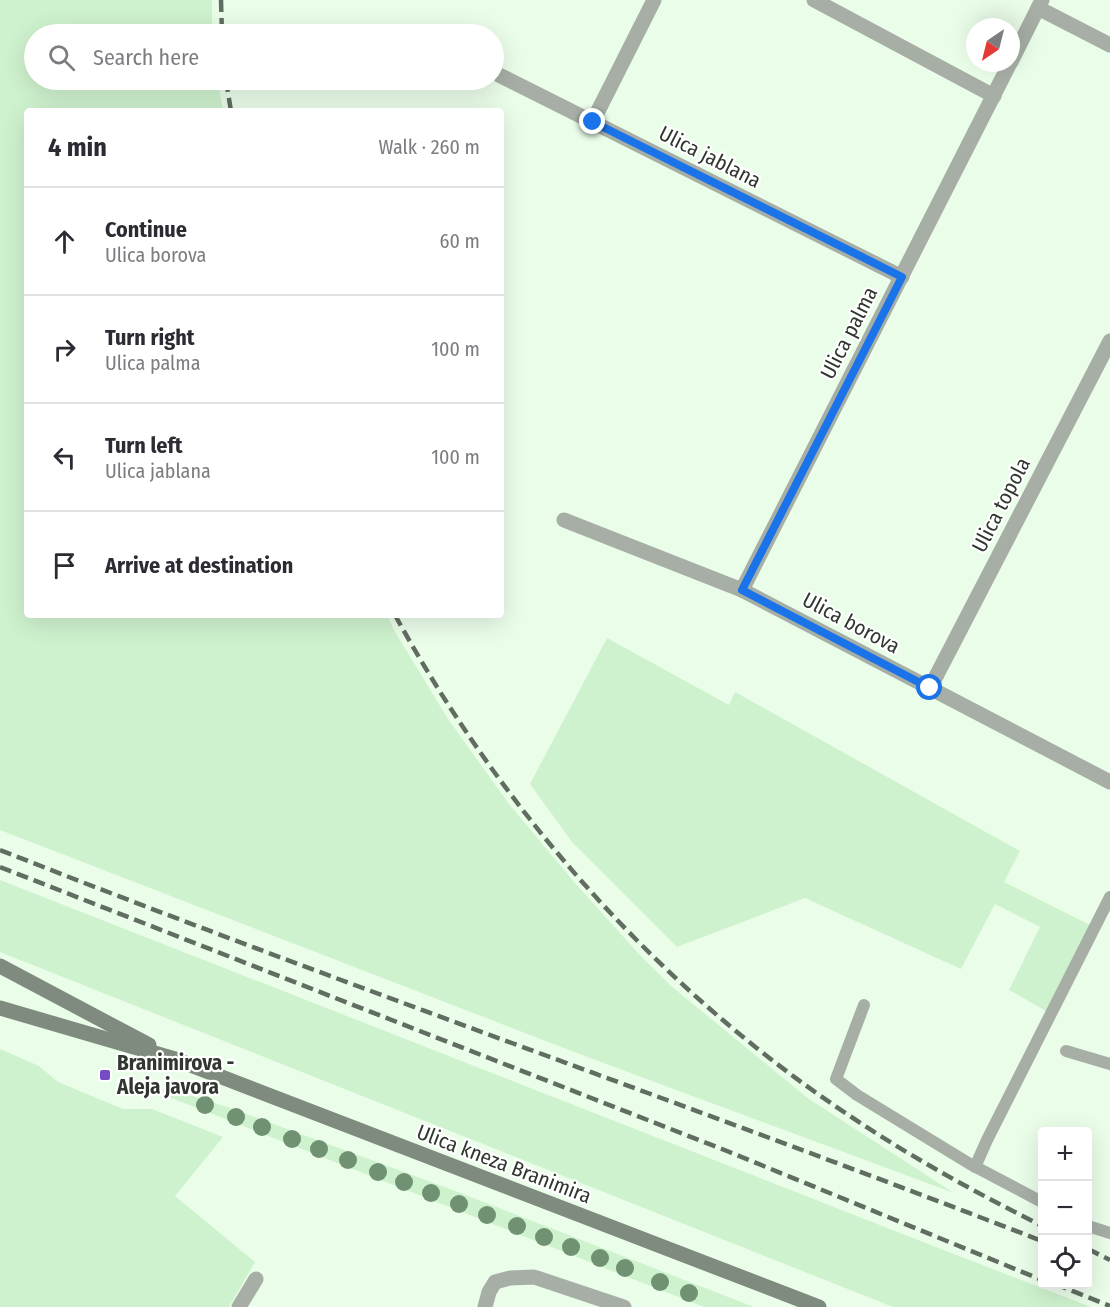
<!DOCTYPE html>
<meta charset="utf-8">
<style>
:root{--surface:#fff;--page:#f7f7f7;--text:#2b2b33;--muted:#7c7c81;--line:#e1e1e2}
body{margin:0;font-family:"Fira Sans Condensed",sans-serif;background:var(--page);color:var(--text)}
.controls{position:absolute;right:18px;bottom:18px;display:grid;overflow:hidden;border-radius:6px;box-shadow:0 6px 24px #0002}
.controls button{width:54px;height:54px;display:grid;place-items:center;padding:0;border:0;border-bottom:2px solid var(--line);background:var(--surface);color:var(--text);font:30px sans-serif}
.compass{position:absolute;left:966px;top:18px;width:54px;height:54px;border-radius:50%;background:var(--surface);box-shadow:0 6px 24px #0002;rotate:215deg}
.stop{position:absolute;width:18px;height:18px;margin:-14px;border:4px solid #1a73e8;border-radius:50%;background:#fff}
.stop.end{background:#1a73e8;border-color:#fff;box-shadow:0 2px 6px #0008}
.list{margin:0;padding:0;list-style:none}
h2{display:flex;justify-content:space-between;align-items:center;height:78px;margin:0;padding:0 24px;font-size:26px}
h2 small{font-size:20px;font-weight:400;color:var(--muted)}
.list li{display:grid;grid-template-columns:39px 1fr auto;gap:18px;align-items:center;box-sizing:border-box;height:108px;padding:0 24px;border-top:2px solid var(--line)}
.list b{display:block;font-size:22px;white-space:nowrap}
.list p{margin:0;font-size:20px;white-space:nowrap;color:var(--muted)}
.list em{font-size:20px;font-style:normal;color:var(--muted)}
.icon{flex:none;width:33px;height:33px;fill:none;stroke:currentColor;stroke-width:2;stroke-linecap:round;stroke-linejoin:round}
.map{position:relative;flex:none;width:1110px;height:1307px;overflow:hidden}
.search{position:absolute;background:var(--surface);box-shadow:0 6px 24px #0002;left:24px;top:24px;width:480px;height:66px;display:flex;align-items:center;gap:15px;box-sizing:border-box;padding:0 21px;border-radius:33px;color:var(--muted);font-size:22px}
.panel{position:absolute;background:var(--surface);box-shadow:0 6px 24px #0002;left:24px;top:108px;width:480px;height:510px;border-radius:6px}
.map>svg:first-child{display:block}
</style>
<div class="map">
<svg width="1110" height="1307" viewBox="0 0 1110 1307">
<rect width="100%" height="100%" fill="#eafde9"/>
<g fill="#cff2ce">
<polygon points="0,0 212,0 212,34 34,34 34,80 218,80 223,111 27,111 27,615 387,615 394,630 448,719 509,804 575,883 638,953 671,986 809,1099 954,1193 582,1055 0,830"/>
<polygon points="607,638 729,705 735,692 1020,851 1004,882 1090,925 1046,1011 1009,990 1040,927 995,904 961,969 805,898 677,947 572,842 530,784"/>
<polygon points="0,880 941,1249 1091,1307 893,1307 0,952"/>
<polygon points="0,1049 39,1066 58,1082 123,1109 152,1109 223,1137 175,1196 255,1262 229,1307 0,1307"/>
<polygon points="163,1090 183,1093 230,1108 450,1189 754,1307 704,1307 164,1095"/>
</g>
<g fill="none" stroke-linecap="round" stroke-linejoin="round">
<g stroke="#a6aea6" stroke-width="12">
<polyline points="864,1005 836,1079 857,1095 970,1164 1042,1202"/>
<polyline points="1066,1051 1110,1064"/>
<polyline points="975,1167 987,1140 1110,897"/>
<polyline points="1088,1226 1110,1233"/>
</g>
<g stroke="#a6aea6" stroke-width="15">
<polyline points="814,0 994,96"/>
<polyline points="1038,8 1110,45"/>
<polyline points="1011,62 1042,0"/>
<polyline points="499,75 902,277"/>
<polyline points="593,121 654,0"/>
<polyline points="564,520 742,590 1110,782"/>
<polyline points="742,590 1010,63"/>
<polyline points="930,688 1110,341"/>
<polyline points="239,1307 256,1279"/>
<polyline points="485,1307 489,1292 495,1282 510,1278 534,1277 624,1307"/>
</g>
<g stroke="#808b7f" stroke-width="15">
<polyline points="0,966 149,1045"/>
<polyline points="0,1008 175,1059 819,1307"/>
</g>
<g stroke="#626d62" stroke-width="4.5" stroke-dasharray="12 6" stroke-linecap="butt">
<polyline points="221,0 222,34"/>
<polyline points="226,80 231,111"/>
<path d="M 395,615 C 505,816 662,992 853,1118 C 914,1159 977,1193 1042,1226"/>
<path d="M 0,850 C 345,986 696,1107 1042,1241"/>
<polyline points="0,867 727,1151 1042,1280"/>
<polyline points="1088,1249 1110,1260"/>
<polyline points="1055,1284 1110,1306"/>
</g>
</g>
<g fill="#709172">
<circle cx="205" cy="1105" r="9"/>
<circle cx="236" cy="1117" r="9"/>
<circle cx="262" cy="1127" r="9"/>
<circle cx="292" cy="1139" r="9"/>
<circle cx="319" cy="1149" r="9"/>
<circle cx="348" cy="1160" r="9"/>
<circle cx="378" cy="1172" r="9"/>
<circle cx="404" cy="1182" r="9"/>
<circle cx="431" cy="1193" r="9"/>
<circle cx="459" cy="1204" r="9"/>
<circle cx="487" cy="1215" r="9"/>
<circle cx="517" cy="1226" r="9"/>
<circle cx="544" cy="1237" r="9"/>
<circle cx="571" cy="1247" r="9"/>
<circle cx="600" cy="1258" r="9"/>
<circle cx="625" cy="1268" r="9"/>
<circle cx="660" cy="1282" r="9"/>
<circle cx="689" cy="1293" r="9"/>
</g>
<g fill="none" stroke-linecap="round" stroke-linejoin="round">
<polyline stroke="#1a73e8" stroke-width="8" points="593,122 902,277 742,590 930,688"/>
</g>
<rect fill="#744dc6" stroke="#fff" stroke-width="2" x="99" y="1069" width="12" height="12" rx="3"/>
<g text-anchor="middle" stroke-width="4.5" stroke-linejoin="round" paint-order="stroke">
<g font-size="21" fill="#2f372f" stroke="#fff">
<text transform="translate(710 157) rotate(27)" y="7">Ulica jablana</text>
<text transform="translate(849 333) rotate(-63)" y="7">Ulica palma</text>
<text transform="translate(1001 505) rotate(-63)" y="7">Ulica topola</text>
<text transform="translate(851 623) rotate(28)" y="7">Ulica borova</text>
<text transform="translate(504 1164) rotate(21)" y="7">Ulica kneza Branimira</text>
</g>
<g font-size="21" font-weight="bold" fill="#2f372f" stroke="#fff" text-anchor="start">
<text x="117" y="1070">Branimirova -<tspan x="117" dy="24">Aleja javora</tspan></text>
</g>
</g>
</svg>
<div class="controls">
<button>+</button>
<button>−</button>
<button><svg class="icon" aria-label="locate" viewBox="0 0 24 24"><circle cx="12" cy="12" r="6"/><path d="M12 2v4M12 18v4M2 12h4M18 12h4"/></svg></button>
</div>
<svg class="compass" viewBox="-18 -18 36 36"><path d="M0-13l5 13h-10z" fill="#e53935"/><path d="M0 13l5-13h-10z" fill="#7c7c81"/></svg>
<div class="stop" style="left:930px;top:688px"></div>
<div class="stop end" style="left:593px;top:122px"></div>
<div class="search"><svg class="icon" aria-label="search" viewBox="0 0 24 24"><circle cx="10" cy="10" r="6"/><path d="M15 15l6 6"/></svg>Search here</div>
<section class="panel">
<h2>4 min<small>Walk · 260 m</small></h2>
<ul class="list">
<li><svg class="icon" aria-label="ahead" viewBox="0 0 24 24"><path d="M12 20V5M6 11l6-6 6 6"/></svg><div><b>Continue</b><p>Ulica borova</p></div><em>60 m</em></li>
<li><svg class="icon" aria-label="right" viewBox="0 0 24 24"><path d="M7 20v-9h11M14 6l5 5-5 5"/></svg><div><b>Turn right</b><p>Ulica palma</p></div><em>100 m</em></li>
<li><svg class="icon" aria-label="left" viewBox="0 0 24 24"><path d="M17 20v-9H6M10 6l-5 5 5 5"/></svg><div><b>Turn left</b><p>Ulica jablana</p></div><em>100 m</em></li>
<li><svg class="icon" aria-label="arrive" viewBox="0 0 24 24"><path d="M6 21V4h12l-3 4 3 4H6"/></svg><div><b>Arrive at destination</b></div></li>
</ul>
</section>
</div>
